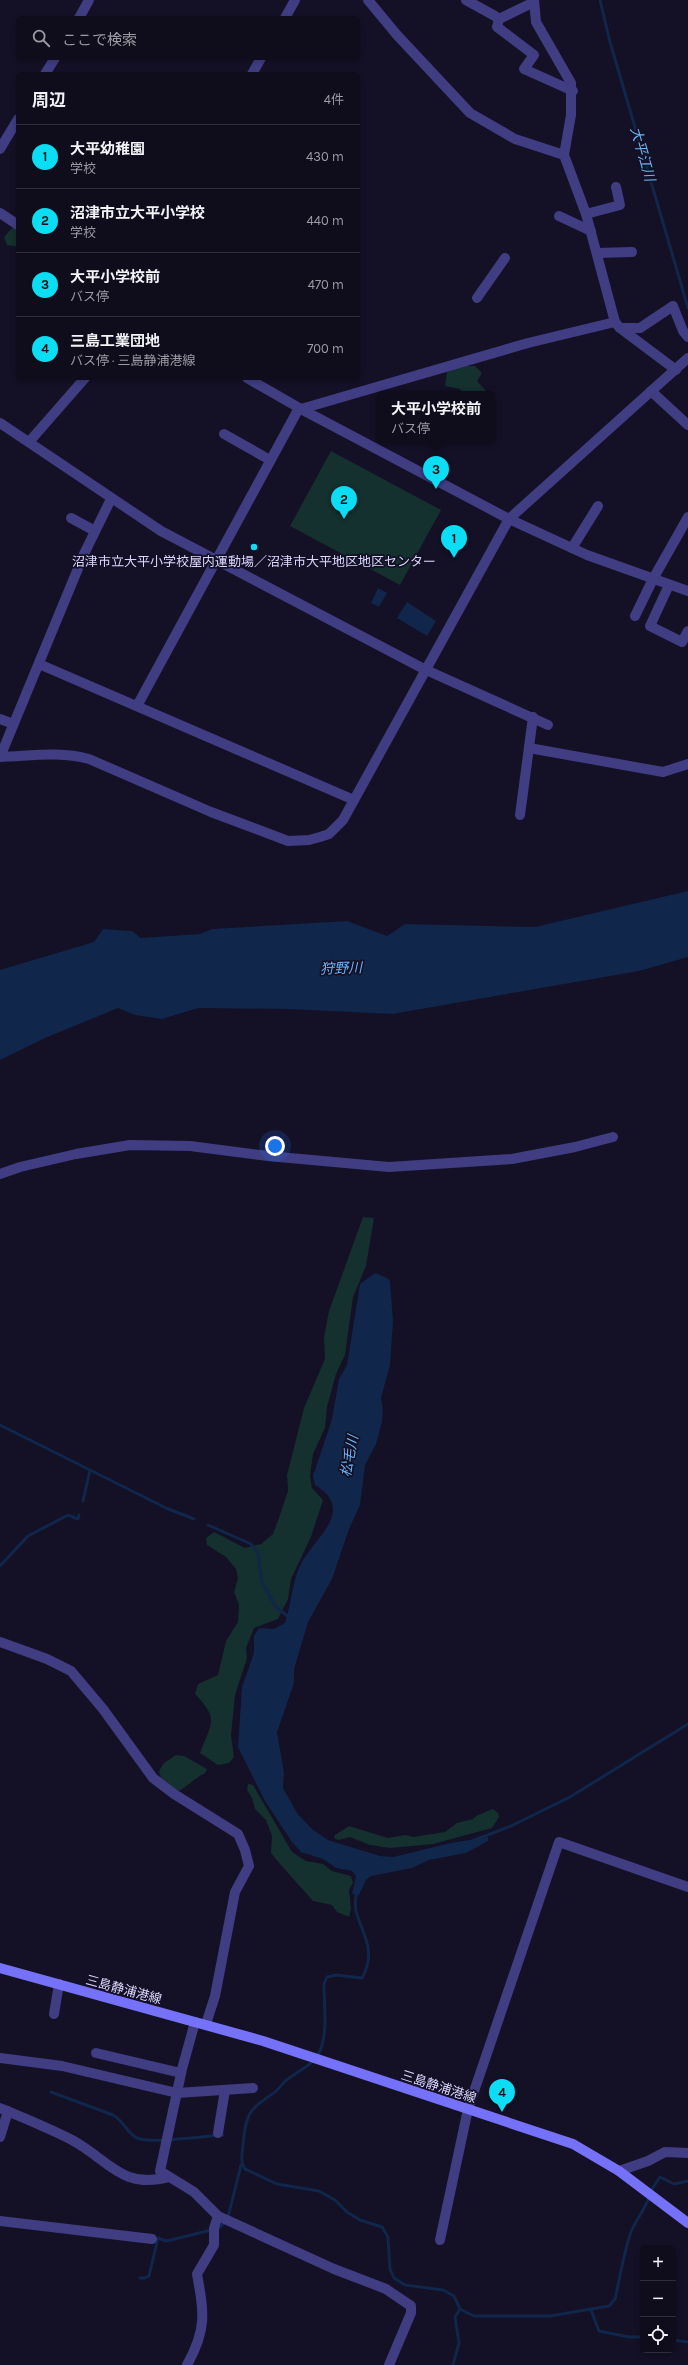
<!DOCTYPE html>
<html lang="ja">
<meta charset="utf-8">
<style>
:root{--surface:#0f0c1c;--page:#1d1a29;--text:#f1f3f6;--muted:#9b9ba3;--line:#2f2c3b;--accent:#0bddf5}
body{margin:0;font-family:Karla,"Noto Sans JP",sans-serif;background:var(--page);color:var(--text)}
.controls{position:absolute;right:12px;bottom:12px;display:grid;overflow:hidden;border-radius:6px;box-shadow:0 2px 6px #0003}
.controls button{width:36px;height:36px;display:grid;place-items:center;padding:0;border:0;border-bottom:1px solid var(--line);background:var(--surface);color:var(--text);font:20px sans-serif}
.you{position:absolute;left:275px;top:1146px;width:14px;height:14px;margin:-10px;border:3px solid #fff;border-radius:50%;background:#1a73e8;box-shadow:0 0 0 6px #1a73e833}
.badge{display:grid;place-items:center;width:26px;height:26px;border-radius:50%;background:var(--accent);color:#111;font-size:13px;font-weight:700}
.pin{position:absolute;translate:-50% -33px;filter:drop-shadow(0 1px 2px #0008)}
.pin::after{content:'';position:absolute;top:21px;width:14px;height:12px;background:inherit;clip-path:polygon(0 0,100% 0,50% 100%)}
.popup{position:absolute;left:377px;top:391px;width:118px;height:52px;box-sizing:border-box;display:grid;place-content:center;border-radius:6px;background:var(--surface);filter:drop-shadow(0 1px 3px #0005);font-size:13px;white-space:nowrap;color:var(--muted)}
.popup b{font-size:15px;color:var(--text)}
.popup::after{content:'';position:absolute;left:50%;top:100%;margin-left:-8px;border:8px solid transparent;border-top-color:var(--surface)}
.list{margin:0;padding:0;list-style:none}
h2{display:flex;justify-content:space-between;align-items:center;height:52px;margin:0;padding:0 16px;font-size:17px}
h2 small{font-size:13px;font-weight:400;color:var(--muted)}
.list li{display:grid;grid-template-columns:26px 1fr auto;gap:12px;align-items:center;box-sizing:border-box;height:64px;padding:0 16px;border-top:1px solid var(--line)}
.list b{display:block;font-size:15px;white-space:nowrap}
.list p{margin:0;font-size:13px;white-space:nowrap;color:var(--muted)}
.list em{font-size:13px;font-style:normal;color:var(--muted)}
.icon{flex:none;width:22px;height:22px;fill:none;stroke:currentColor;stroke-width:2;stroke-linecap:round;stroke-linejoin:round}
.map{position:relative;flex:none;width:688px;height:2365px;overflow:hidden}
.search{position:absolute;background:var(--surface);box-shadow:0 2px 6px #0003;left:16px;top:16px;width:344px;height:44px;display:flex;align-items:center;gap:10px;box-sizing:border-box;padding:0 14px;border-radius:6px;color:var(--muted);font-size:15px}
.panel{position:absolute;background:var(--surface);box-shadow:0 2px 6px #0003;left:16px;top:72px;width:344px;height:308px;border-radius:6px}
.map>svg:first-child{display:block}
</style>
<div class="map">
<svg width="688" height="2365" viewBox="0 0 688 2365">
<rect width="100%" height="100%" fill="#141026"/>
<g fill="#14302f">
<polygon points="18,227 18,250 15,246 7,245 4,237 12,228"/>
<polygon points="464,366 475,366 482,373 477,381 489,394 463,394 460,389 445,386 447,372"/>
<polygon points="331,451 441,510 400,585 290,526"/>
<path d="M 363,1217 L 374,1218 L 366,1266 L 353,1297 L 345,1355 L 336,1374 L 327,1407 L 325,1428 L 313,1454 L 310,1476 L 312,1488 L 323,1500 L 311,1537 L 291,1579 L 288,1599 L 278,1619 L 254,1628 L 246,1648 L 247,1658 L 235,1695 L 231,1735 L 234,1757 L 229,1763 L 218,1765 L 200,1753 C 211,1723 220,1720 195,1694 L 198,1684 L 218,1675 L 226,1641 L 238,1622 L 239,1605 L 234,1592 L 238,1578 L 236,1569 L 226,1557 L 207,1545 L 206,1538 L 214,1532 L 245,1548 L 261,1544 L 273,1534 L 281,1512 L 288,1491 L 287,1475 L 304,1408 L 325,1359 L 324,1337 L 329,1311 Z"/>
<path d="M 176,1755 L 184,1756 L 207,1769 L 205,1773 C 195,1778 189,1785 179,1791 C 170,1788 160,1781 159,1771 L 164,1763 Z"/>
<polygon points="248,1784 253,1785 292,1852 306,1861 323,1864 332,1871 351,1876 353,1883 349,1890 351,1909 349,1917 337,1912 332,1905 313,1901 280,1864 271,1853 272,1836 266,1820 255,1809 252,1798 247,1790"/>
<polygon points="493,1809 498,1813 499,1817 492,1828 433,1844 390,1848 370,1845 350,1837 338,1840 334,1838 335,1835 349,1826 388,1838 405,1835 413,1837 445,1832 457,1823 473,1819 478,1815"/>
</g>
<g fill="#10264a">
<polygon points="378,588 387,593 379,607 371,603"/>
<polygon points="407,602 436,621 427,636 397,618"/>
<polygon points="688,891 688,957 639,971 392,1014 290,1009 198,1008 162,1019 135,1015 118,1008 45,1038 0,1060 0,970 94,942 103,929 132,931 141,938 200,934 212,929 347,921 387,936 405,924 535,927"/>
<path d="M 375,1273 L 387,1278 L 390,1281 L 393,1321 L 390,1365 L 381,1398 L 383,1410 L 382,1422 L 376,1444 L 365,1465 L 360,1505 L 349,1529 L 332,1579 L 308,1622 L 294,1669 L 294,1683 L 277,1732 L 284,1773 L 283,1788 L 297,1813 L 312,1829 L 328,1840 L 380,1856 L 393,1857 L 451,1843 L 488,1837 L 488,1841 L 466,1853 L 429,1860 L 412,1868 L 371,1876 L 366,1880 L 359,1895 L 352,1894 L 356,1876 L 352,1871 L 336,1868 L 323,1859 L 301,1852 L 292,1842 L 265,1801 L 238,1747 L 242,1687 L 254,1653 L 254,1636 L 259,1628 L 274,1629 L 285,1623 C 291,1605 292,1583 300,1566 C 312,1539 358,1511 315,1485 L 313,1476 L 332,1419 L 339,1379 L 347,1365 L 360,1284 Z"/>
</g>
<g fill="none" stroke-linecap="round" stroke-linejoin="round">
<g stroke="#10264a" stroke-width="3">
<polyline points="600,0 610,42 688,308"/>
<polyline points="0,1425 166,1508 194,1519"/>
<polyline points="83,1501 90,1470"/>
<polyline points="208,1525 251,1544 258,1553 262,1582 276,1607 290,1618"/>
<polyline points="0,1566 28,1536 68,1515 78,1519 79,1515"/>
<polyline points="472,1841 511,1826 570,1797 688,1724"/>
<path d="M 357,1892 C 347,1922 383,1941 362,1978 L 336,1975 L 327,1977 L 324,1984 C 324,2005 328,2031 320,2051 C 314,2065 299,2070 288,2079 C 283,2082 280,2088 275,2092 C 249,2110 246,2112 243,2145 C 242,2154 240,2162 245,2169 L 277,2184 L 319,2191 L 335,2200 L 347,2212 L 360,2220 L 382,2227 L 388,2237 L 390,2269 L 394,2278 L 405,2285 L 443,2290 L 454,2296 L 460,2309 L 474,2316 L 550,2316 L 609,2306 L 615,2299 C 620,2278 623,2256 630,2235 C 634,2221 645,2211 649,2197"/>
<path d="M 51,2092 L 113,2115 C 123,2120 127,2133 137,2138 C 151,2144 205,2136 223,2135"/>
<polyline points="650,2192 660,2177 674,2184 688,2181"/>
<polyline points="228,2217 241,2165"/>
<polyline points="140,2278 145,2278 149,2276 158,2238 166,2241 175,2239 219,2228 225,2222"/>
<polyline points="591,2310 599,2331 629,2337 643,2337"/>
<polyline points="673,2340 688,2342"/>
<polyline points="453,2365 459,2343 455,2317 460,2309"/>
</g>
<g stroke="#403d83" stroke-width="10">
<polyline points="368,0 397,35 470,113 515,139 564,155"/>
<polyline points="466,0 495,16 499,19 497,27 534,55 524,69 573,91"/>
<polyline points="534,0 536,22 571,83 571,115 564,155 586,214 615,322 620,328 676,370"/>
<polyline points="79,18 89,0"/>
<polyline points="285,18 295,0"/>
<polyline points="499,19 534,2"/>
<polyline points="45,74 55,58"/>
<polyline points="252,74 261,58"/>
<polyline points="0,149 18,119"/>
<polyline points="0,213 18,225"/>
<polyline points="586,214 620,205 616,187"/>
<polyline points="559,216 591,231"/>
<polyline points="597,253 632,252"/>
<polyline points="477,298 505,258"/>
<polyline points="620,328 640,328 673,306 683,331 688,337"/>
<polyline points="247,378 301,409 509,519 587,555 688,591"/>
<polyline points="651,391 688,425"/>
<polyline points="301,409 528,343 615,322"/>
<polyline points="0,423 161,531 424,669 548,725"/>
<polyline points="224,434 270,460"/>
<polyline points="29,442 85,378"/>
<polyline points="71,518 95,531"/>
<polyline points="572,548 598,506"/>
<polyline points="669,585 650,626 682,642 688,631"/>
<polyline points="635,616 653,579 688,517"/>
<polyline points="39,664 354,800"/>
<polyline points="137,706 299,408"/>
<polyline points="0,719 13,724"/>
<polyline points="529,748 663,772 688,764"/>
<path d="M 0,757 C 31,756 59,751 89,759 L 211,812 L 288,841 L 309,840 L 320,837 L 329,834 L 343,820 L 509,519 L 688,358"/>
<polyline points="0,757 84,554 111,499"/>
<polyline points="520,815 533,717"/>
<polyline points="0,1174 20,1167 76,1154 130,1145 190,1146 268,1156 389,1167 512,1159 575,1147 613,1137"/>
<polyline points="0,1642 47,1659 71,1671 103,1709 153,1778 174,1794 238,1834 245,1850 249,1866 235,1892 215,1996 206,2024"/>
<polyline points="54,2014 59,1984"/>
<polyline points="195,2022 182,2069 160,2171 194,2192 218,2216 334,2269 386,2289 411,2306 411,2313 389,2365"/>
<polyline points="96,2053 181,2073"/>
<polyline points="0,2058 62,2066 177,2093 253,2088"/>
<path d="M 0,2108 C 24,2118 49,2128 72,2140 C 109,2160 122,2190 169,2177"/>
<polyline points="218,2133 225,2090"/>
<polyline points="0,2137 8,2111"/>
<polyline points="619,2171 648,2161 665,2152 688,2153"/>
<polyline points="0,2221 152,2239"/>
<polyline points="440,2240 468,2109 559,1842 688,1887"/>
<path d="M 187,2365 C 207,2329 204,2313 197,2274 L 214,2245 L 214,2228 L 218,2216"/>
</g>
<polyline stroke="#7572f9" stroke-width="10" points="0,1968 263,2041 573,2144 619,2171 688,2223"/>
</g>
<circle fill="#0bddf5" stroke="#141026" stroke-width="1.5" cx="254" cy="547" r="4"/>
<g text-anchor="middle" stroke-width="3.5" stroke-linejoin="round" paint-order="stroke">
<g font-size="13" fill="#dbd7fd" stroke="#141026">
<text x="254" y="566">沼津市立大平小学校屋内運動場／沼津市大平地区地区センター</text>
</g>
<g font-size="13" fill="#dbd7fd" stroke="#141026">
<text transform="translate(124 1989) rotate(15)" y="5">三島静浦港線</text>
<text transform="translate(439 2086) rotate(18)" y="5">三島静浦港線</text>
</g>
<g font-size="14" font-style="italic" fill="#69b6f9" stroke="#141026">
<text transform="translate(643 154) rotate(74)" y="5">大平江川</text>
<text transform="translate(341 968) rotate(-2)" y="5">狩野川</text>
<text transform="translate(349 1456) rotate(-79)" y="5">松毛川</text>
</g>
</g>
</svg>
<div class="controls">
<button>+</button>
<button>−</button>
<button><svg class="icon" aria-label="locate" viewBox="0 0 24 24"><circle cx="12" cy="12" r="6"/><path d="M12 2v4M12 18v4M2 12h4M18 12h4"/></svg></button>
</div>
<div class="you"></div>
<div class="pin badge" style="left:454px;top:558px">1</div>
<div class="pin badge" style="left:344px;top:519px">2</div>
<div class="pin badge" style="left:436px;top:489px">3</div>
<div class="popup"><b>大平小学校前</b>バス停</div>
<div class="pin badge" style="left:502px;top:2112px">4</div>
<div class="search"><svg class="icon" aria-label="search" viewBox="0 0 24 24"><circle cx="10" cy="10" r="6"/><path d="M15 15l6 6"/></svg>ここで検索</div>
<section class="panel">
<h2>周辺<small>4件</small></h2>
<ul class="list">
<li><span class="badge">1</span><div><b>大平幼稚園</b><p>学校</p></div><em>430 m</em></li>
<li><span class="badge">2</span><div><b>沼津市立大平小学校</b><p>学校</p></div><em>440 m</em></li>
<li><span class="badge">3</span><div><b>大平小学校前</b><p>バス停</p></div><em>470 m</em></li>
<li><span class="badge">4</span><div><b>三島工業団地</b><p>バス停 · 三島静浦港線</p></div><em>700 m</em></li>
</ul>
</section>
</div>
